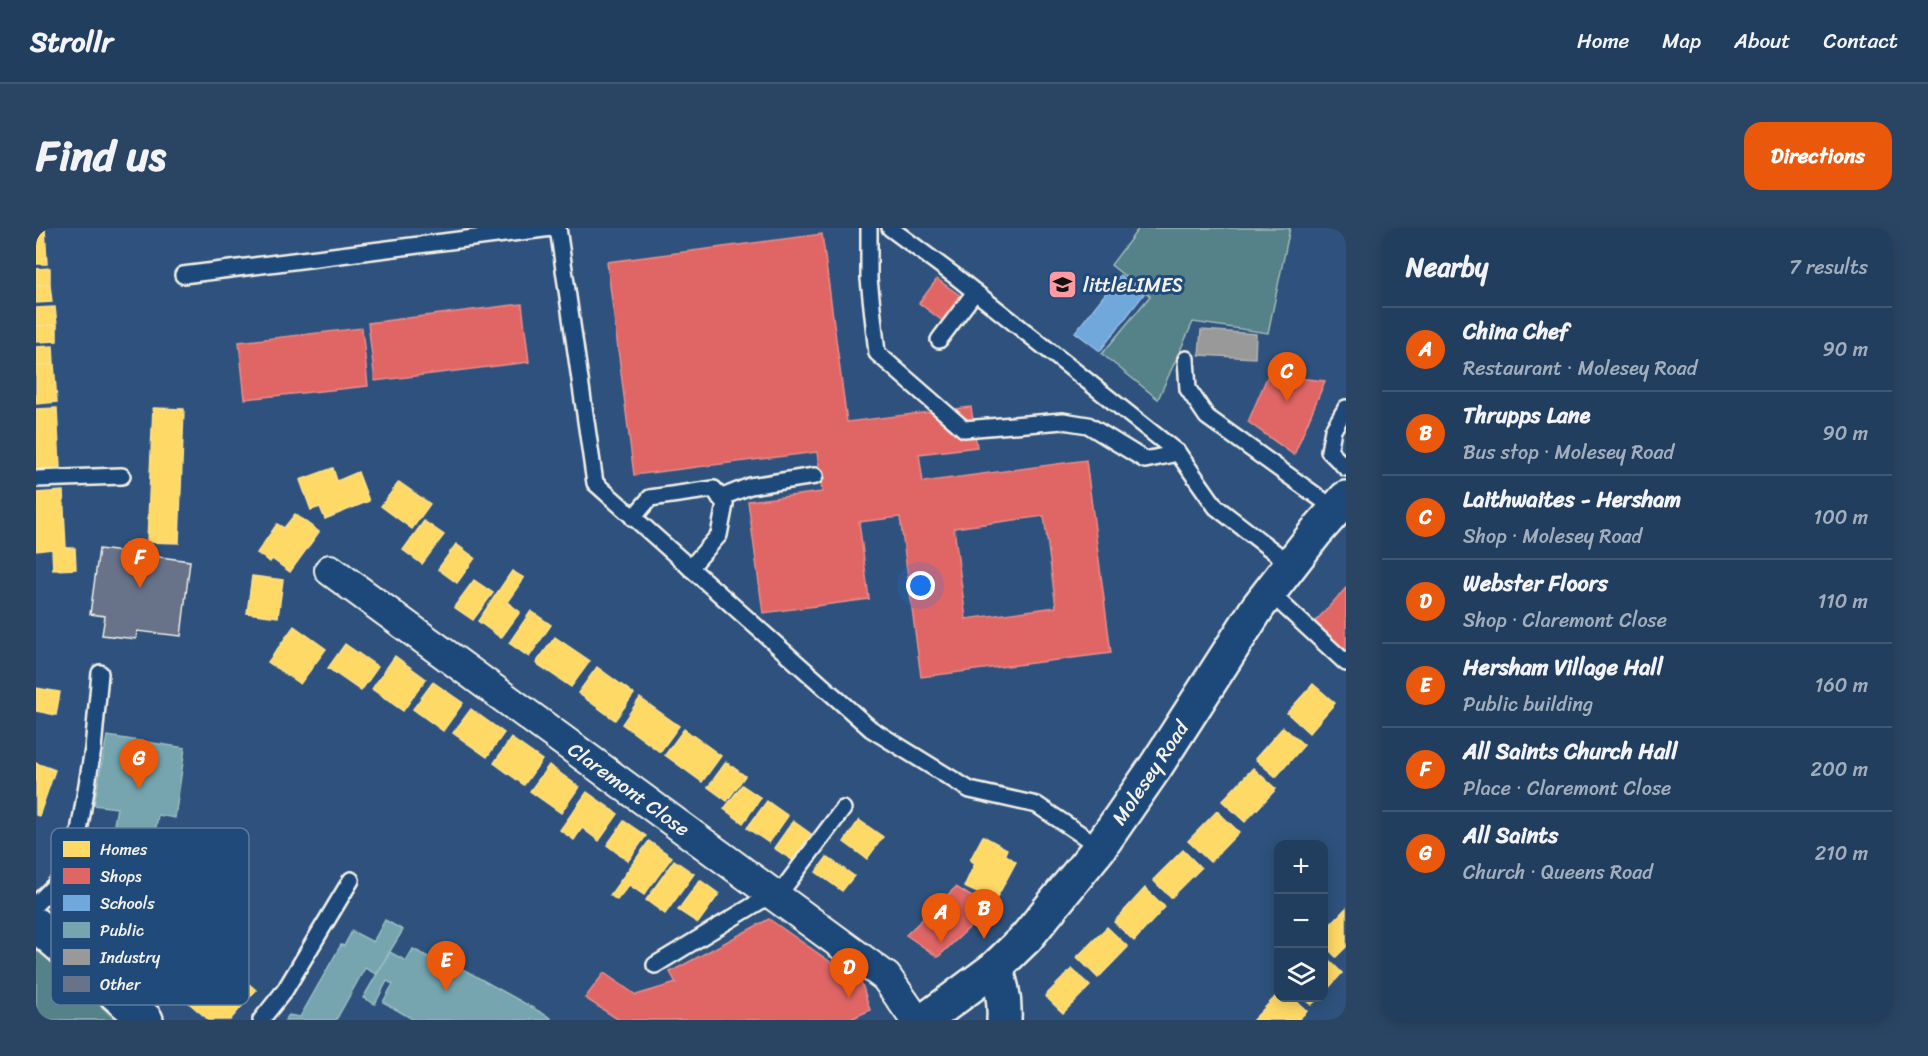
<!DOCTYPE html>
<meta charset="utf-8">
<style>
:root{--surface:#223e5e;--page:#2a4564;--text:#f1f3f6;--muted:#a2aebc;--line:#3f5773;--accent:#ea580c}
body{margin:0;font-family:Sriracha,sans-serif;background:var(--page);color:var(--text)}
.controls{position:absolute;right:18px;bottom:18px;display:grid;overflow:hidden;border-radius:12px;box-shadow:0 3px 15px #0003}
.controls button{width:54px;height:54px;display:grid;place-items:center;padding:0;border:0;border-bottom:2px solid var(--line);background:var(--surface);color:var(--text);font:30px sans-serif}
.you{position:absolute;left:885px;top:358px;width:21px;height:21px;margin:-15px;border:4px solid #fff;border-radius:50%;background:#1a73e8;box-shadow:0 0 0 9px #1a73e833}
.badge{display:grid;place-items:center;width:39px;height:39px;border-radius:50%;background:var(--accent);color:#fff;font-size:20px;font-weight:700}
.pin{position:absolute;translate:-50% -50px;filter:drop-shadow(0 2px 3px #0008)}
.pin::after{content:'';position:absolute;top:32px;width:21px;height:18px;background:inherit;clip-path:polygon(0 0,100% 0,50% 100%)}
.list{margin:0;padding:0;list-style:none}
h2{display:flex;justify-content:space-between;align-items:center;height:78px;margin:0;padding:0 24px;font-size:26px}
h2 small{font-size:20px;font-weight:400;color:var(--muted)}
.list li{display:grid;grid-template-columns:39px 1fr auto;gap:18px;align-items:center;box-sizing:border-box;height:84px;padding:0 24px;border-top:2px solid var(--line)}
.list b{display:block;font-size:22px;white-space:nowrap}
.list p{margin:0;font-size:20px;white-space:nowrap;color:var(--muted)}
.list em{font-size:20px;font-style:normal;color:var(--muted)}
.icon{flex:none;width:33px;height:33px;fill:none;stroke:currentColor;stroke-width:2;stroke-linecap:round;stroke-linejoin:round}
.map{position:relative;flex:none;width:1310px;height:792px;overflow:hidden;border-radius:18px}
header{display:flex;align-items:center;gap:36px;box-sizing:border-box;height:84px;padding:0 30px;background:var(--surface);border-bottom:2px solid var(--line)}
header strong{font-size:28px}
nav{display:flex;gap:33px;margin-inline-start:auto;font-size:21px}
.intro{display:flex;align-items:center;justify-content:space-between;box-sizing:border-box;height:144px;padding:0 36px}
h1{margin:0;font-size:42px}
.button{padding:15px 27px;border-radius:18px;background:var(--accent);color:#fff;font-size:21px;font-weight:700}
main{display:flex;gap:36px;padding:0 36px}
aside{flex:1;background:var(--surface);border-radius:18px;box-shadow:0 3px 15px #0003}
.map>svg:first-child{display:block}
</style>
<header>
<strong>Strollr</strong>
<nav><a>Home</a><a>Map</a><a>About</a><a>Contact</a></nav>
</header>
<div class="intro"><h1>Find us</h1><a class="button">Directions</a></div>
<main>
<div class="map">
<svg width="1310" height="792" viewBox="0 0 1310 792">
<rect width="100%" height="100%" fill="#2e527d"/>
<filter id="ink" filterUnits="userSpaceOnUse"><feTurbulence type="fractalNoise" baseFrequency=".0167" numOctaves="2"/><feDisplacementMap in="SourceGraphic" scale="12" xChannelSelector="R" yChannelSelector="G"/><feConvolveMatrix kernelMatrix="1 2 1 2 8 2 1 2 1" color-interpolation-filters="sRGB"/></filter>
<g filter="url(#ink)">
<g fill="#558189" stroke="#a4b9b8" stroke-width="1.5">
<polygon points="1103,0 1254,0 1232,105 1157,94 1122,171 1066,126 1114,68 1075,37"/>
<polygon points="0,718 80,792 0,792"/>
</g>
<g fill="#ffd966" stroke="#fce08d" stroke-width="1.5">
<polygon points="0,0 9,0 11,36 0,36"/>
<polygon points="14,40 14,57 0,57 0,41"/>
<polygon points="0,57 14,57 16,74 0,75"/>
<polygon points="19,79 21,97 0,98 0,80"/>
<polygon points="21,97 21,113 0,114 0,98"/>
<polygon points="17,118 18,136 0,138 0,119"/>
<polygon points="18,136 21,174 0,176 0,138"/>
<polygon points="21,180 24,240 0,241 0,181"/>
<polygon points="117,180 148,181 143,315 111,314"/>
<polygon points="297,240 301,253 322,244 333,273 289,291 284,279 275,282 264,252"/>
<polygon points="363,254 394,276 376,301 345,278"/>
<polygon points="27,263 30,320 39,320 40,341 17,342 16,321 0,323 0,265"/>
<polygon points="259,286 283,304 254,344 236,331 234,334 221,325 241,296 248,300"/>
<polygon points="388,293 408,307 386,336 367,322"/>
<polygon points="420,316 439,330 421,355 402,341"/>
<polygon points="476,343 488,350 471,374 484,384 465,410 442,393"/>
<polygon points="216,348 247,352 242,389 211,385"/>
<polygon points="438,352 457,365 437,392 418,379"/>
<polygon points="495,383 515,397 493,429 473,415"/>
<polygon points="258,398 290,421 264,456 232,434"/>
<polygon points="519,409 554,433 535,459 500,435"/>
<polygon points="309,416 342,439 325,463 292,440"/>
<polygon points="359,428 390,451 367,483 336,461"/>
<polygon points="561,439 598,466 579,492 542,465"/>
<polygon points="397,454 427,475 407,503 377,481"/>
<polygon points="1277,456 1299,475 1273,505 1251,485"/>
<polygon points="0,460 24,464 20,487 0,483"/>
<polygon points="604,470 643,498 624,524 586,496"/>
<polygon points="435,481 468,505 451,529 417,505"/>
<polygon points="1247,499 1268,517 1240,549 1219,531"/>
<polygon points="648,501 685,528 666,554 629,527"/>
<polygon points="475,510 506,532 488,557 458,535"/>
<polygon points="690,534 709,548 691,573 672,559"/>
<polygon points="0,535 19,542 3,588 0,587"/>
<polygon points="513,537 543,559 525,585 494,563"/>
<polygon points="1217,540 1240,561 1209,594 1186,573"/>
<polygon points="706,557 725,570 707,595 688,581"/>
<polygon points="551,564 582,586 563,613 546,600 538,612 524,602"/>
<polygon points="731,573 752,588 733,615 711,600"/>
<polygon points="1181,583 1203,604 1174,634 1152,613"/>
<polygon points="823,592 847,609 831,631 808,614"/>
<polygon points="588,593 610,608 592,633 571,617"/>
<polygon points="757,593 775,606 756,632 738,620"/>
<polygon points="947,608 971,621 969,626 980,634 959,673 928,659 939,635 934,632"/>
<polygon points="613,613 636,629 608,667 593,657 581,672 574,667"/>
<polygon points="1147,622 1165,640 1135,670 1117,652"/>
<polygon points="791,629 818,648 806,663 780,644"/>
<polygon points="638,632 658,646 629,686 610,672"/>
<polygon points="664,652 683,666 662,695 642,682"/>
<polygon points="1109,660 1129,679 1098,713 1078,694"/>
<polygon points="1310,680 1310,719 1300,729 1288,717 1288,703"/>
<polygon points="143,696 220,762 194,792 173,792 108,737"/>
<polygon points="1071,699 1092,719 1062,750 1041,729"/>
<polygon points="1288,727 1306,745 1288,765"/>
<polygon points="1036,741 1054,758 1027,785 1009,768"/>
<polygon points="1242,766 1242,770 1257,770 1271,783 1262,792 1217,792"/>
<polygon points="1267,770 1283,770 1275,777"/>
</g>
<g fill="#e06666" stroke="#e6908d" stroke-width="1.5" fill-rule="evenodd">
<path d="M 786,6 L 811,194 L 935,179 L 941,219 L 883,226 L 887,254 L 1050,232 L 1075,425 L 885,449 L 864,289 L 823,294 L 833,371 L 727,385 L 712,273 L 786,264 L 781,224 L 598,247 L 571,34 ZM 1008,288 L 1020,379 L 930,391 L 918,300 Z"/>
<polygon points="901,51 926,69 908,94 883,75"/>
<polygon points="486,76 493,134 339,153 332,95"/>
<polygon points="326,100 332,158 209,171 203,114"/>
<polygon points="1232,147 1289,153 1258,227 1212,194"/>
<polygon points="1310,360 1310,426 1278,395"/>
<polygon points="920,659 954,680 902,729 870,707"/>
<polygon points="733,691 826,756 834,782 813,792 583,792 549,770 568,745 600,767 640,755 634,744"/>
</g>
<polygon fill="#6fa8dc" stroke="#97bee0" stroke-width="1.5" points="1084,47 1108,66 1064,123 1039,104"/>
<g fill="#76a5af" stroke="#9cbcc0" stroke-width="1.5">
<polygon points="71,508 149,520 139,590 122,587 119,606 141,609 136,637 114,633 114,637 72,630 81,580 58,577"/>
<polygon points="349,692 367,702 340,746 329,740 300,792 249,792 253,787 264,789 305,717 308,718 316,703 337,714"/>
<polygon points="377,721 413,740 416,735 515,790 514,792 378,792 347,774 357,756 351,753 339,776 327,770 354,724 370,733"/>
</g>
<polygon fill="#999" stroke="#b4b3b1" stroke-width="1.5" points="1165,102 1220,106 1219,130 1163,127"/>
<polygon fill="#687288" stroke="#f4f1e8" stroke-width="1.5" points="63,321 154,333 145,408 101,403 100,411 66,407 69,388 54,386"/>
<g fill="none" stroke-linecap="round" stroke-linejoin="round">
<defs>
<g id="service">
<polyline points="522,0 559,255 835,501 934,562 1001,577 1064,619"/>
<polyline points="833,0 833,51 841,125 928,201 1027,193 1052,197 1109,232 1142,225"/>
<polyline points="854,0 919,48 1142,225 1180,279 1254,336"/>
<polyline points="147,47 516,0"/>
<polyline points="903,112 939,64"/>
<polyline points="1150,131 1152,161 1171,189 1299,281"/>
<polyline points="1310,180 1297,202 1293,223 1310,240"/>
<polyline points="0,251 86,248"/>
<polyline points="684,270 714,258 779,248"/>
<polyline points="597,290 614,270 678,261 689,276 683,307 654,340"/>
<polyline points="1233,364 1310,435"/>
<polyline points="37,639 57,521 64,445"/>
<polyline points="741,669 807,581"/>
<polyline points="0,676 37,639 95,659 99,683 63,753"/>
<polyline points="619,737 736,666"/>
<polyline points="225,792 249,762 315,652"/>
</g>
<polyline id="minor" points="294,342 850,749 880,792"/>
<g id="tertiary">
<polyline points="0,697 110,792"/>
<path d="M 959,740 C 967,758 969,773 968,792"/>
<polyline points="889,792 959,740 990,710 1064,619 1120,538 1222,379 1280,304 1310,270"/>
</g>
</defs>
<use href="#service" stroke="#f4f1e8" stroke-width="20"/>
<use href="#minor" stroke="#f4f1e8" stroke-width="34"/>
<use href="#tertiary" stroke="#f4f1e8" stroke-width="38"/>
<use href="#service" stroke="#1f4a7a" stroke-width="15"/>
<use href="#minor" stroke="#1f4a7a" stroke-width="30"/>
<use href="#tertiary" stroke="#1f4a7a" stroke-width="33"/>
</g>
</g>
<defs>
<symbol id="school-square" viewBox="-11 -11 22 22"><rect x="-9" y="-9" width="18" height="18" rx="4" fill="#ff9aa2" stroke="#1f4a7a"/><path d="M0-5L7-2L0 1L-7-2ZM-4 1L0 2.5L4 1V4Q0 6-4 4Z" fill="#111"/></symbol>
</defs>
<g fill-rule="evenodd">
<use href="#school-square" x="1010" y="40" width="33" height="33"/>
</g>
<g text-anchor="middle" stroke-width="6" stroke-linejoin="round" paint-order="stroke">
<g font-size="20" fill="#f4f1e8" stroke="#1f4a7a" text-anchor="start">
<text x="1047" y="64">littleLIMES</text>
</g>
<g font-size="20" fill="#f4f1e8" stroke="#1f4a7a">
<text transform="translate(1114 545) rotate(-56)" y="7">Molesey Road</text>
<text transform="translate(593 561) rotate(36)" y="7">Claremont Close</text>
</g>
</g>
<rect x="15" y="600" width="198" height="177" rx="9" fill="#1f4a7a" stroke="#5f7c9b" stroke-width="1.5"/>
<rect x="27" y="613" width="27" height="16" fill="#ffd966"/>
<rect x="27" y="640" width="27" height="16" fill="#e06666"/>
<rect x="27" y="667" width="27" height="16" fill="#6fa8dc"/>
<rect x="27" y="694" width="27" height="16" fill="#76a5af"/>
<rect x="27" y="721" width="27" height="16" fill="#999"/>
<rect x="27" y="748" width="27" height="16" fill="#687288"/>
<g font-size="16" fill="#f4f1e8">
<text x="64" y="627">Homes</text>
<text x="64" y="654">Shops</text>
<text x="64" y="681">Schools</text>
<text x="64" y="708">Public</text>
<text x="64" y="735">Industry</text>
<text x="64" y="762">Other</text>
</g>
</svg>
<div class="controls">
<button>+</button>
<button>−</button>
<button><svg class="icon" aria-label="layers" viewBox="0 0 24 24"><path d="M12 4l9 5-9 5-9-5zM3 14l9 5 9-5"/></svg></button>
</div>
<div class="you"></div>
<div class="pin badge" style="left:905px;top:715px">A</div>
<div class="pin badge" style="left:948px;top:711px">B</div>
<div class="pin badge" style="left:1251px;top:174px">C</div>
<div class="pin badge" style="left:813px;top:770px">D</div>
<div class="pin badge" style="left:410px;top:763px">E</div>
<div class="pin badge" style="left:104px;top:360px">F</div>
<div class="pin badge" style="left:103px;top:561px">G</div>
</div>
<aside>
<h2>Nearby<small>7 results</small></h2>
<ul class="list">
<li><span class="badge">A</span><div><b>China Chef</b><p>Restaurant · Molesey Road</p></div><em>90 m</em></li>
<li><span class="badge">B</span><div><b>Thrupps Lane</b><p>Bus stop · Molesey Road</p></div><em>90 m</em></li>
<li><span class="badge">C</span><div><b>Laithwaites - Hersham</b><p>Shop · Molesey Road</p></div><em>100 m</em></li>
<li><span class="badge">D</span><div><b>Webster Floors</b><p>Shop · Claremont Close</p></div><em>110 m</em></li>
<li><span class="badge">E</span><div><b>Hersham Village Hall</b><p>Public building</p></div><em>160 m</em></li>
<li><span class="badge">F</span><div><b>All Saints Church Hall</b><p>Place · Claremont Close</p></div><em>200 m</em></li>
<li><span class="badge">G</span><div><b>All Saints</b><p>Church · Queens Road</p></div><em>210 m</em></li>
</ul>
</aside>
</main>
